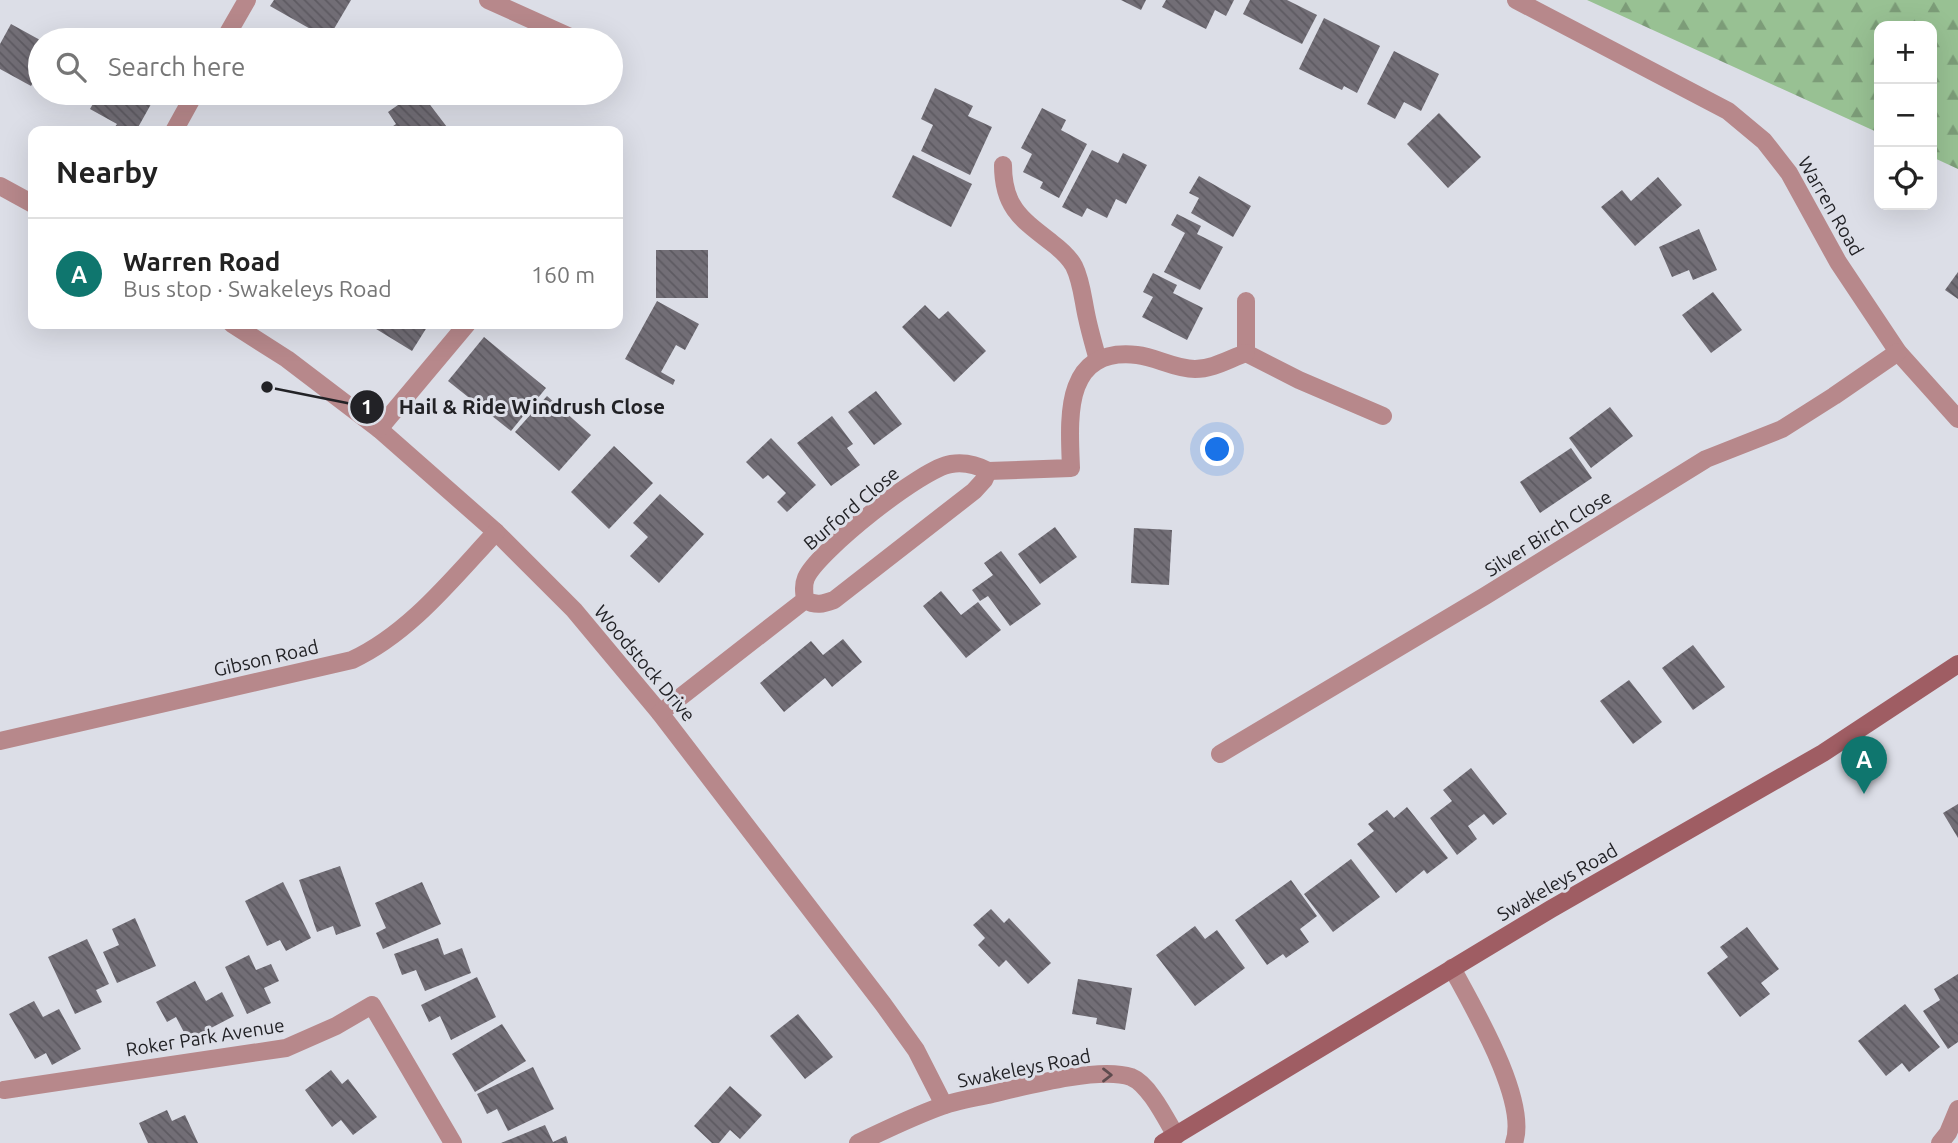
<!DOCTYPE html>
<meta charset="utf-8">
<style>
:root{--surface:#fff;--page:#f6f6f6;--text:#222;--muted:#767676;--line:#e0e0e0;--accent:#0f766e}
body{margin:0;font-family:Ubuntu,sans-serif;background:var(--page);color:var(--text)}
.controls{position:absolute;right:21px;top:21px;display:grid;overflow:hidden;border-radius:14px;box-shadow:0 7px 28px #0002}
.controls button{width:63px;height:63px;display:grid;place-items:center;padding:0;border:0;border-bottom:2px solid var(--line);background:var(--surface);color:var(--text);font:35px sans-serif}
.you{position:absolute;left:1218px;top:450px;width:24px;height:24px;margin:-18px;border:5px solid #fff;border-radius:50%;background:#1a73e8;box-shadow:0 0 0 10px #1a73e833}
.badge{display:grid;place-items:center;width:46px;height:46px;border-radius:50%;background:var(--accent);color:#fff;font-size:23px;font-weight:700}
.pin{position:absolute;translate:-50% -58px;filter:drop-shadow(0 2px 4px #0008)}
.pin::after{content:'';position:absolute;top:37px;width:24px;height:21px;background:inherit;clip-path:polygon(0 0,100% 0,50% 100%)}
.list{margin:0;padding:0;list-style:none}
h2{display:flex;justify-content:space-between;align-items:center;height:91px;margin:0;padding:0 28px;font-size:30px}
h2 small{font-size:23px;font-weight:400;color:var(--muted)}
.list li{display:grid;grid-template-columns:46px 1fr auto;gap:21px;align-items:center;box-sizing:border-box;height:112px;padding:0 28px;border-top:2px solid var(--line)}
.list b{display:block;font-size:26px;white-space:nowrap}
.list p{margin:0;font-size:23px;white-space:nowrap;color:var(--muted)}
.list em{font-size:23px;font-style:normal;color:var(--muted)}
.icon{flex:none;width:38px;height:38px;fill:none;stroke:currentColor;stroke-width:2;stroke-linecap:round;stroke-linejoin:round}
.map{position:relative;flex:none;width:1958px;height:1143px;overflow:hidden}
.search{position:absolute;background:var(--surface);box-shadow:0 7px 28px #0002;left:28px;top:28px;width:595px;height:77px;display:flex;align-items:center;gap:18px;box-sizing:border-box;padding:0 24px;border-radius:38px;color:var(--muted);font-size:26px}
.panel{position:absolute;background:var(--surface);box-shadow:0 7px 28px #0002;left:28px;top:126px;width:595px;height:203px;border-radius:14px}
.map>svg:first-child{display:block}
</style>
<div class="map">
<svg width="1958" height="1143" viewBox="0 0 1958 1143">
<defs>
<pattern id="forest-firs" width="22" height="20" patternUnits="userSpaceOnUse" patternTransform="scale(1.75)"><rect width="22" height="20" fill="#98c193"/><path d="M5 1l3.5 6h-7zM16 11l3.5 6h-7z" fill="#7c9c78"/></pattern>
<pattern id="building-back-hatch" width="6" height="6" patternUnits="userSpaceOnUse" patternTransform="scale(1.75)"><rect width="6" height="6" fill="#726e76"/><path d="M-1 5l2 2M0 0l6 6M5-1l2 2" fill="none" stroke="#5d5a61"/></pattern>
</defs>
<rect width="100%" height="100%" fill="#dcdee7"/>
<polygon fill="url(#forest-firs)" points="1587,0 1958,0 1958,169 1932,157 1932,26 1879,26 1879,133"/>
<g fill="url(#building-back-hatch)">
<polygon points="274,0 351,0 328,39 270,6"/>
<polygon points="1121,0 1146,0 1141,10"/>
<polygon points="1166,0 1234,0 1226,16 1215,10 1206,29 1162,7"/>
<polygon points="1250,0 1287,0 1317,15 1302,44 1243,14"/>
<polygon points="1324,18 1380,46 1357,93 1344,86 1342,90 1299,69"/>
<polygon points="11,24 40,40 40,70 31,86 0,69 0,44"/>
<polygon points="1394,51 1439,74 1421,111 1404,102 1395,119 1367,104"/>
<polygon points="935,88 973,106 968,116 992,127 970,175 921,151 933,125 921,119"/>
<polygon points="99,93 147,93 155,97 136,131 112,131 117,124 90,109"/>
<polygon points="415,93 421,93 450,131 386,131 396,124 388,112"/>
<polygon points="1042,108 1066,120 1061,130 1087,144 1059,198 1040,188 1043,182 1023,172 1032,154 1021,148"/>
<polygon points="1439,113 1481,157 1448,188 1407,144"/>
<polygon points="1092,150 1118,163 1123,153 1147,165 1126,204 1116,199 1107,218 1087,208 1082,217 1062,207"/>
<polygon points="913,155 972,184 951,227 892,197"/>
<polygon points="1199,176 1251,206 1233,237 1191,213 1199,198 1189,193"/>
<polygon points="1658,177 1682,205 1635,246 1601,207 1622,190 1631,201"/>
<polygon points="1177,214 1201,226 1197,234 1223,247 1200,290 1164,272 1185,233 1171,225"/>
<polygon points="1699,229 1717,270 1693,280 1689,270 1672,277 1659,247"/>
<rect x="656" y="250" width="52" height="48"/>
<polygon points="1958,272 1958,299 1945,290"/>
<polygon points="1153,273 1177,285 1173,293 1203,308 1187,340 1142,317 1153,297 1143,292"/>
<polygon points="1713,292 1742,330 1711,353 1682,315"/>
<polygon points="657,301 699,324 685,350 676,345 661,372 675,380 673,385 625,359"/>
<polygon points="925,305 939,319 948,311 986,351 954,382 902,327"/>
<polygon points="368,324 429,324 412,351"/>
<polygon points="484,337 546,388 511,431 448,381"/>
<polygon points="876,391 902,424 874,445 848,412"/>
<polygon points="547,396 591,435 559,471 515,432"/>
<polygon points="1610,407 1633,436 1591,468 1569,438"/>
<polygon points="832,416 853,444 847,448 860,465 831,486 797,443"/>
<polygon points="771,438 816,485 787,512 777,502 786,493 768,475 763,479 746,462"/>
<polygon points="614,446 653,483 609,529 571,492"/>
<polygon points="1571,448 1592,478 1540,513 1520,482"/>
<polygon points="660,494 704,534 659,583 630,556 648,537 633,523"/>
<polygon points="1055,527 1077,557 1040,584 1018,554"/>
<polygon points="1134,528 1172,530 1169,585 1131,583"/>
<polygon points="1001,551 1041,604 1010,626 988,596 980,601 972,590 993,575 984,563"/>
<polygon points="941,591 961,615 978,602 1001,630 966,658 923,606"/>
<polygon points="843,639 862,662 832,687 825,678 784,712 760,683 811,641 823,655"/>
<polygon points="1693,645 1725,687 1693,710 1662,668"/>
<polygon points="1629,680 1662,722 1633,744 1600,701"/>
<polygon points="1471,768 1507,814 1493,825 1484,814 1468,826 1477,839 1457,855 1430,818 1452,801 1443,790"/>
<polygon points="1958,804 1958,838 1943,813"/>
<polygon points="1407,807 1448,858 1427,874 1424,870 1396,893 1357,844 1374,831 1368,824 1387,810 1394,818"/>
<polygon points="1351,859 1380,897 1333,932 1304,894"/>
<polygon points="340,866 361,926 336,935 333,926 317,932 299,880"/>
<polygon points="1291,880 1317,916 1300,929 1309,942 1286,958 1283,954 1267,965 1235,920"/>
<polygon points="283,882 311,938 286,951 280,940 267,946 245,901"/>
<polygon points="422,882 441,924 383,949 376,933 386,928 375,903"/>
<polygon points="991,909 1004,923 1009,918 1051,963 1028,984 1006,960 999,967 978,945 985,938 973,925"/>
<polygon points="135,918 156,966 117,983 103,952 119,945 112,929"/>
<polygon points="1195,926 1205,939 1217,930 1245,968 1195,1006 1156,955"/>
<polygon points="1747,927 1779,969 1761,983 1770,994 1740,1017 1707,973 1728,957 1720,947"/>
<polygon points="438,938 444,955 462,948 471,973 425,991 416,970 402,975 394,954"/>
<polygon points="87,939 109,984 96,990 102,1002 75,1014 48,957"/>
<polygon points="249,955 256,970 271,964 279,981 264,988 271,1003 247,1014 225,967"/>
<polygon points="1958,974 1958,1042 1948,1049 1923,1011 1940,1000 1934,989"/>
<polygon points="477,977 496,1017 451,1040 440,1016 429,1022 421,1005"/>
<polygon points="1078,979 1132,988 1125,1030 1096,1024 1097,1018 1072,1014"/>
<polygon points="195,981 206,1001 222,992 234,1016 188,1040 176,1017 167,1022 156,1002"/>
<polygon points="34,1001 43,1017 59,1009 81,1049 52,1065 46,1053 35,1059 9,1014"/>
<polygon points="1905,1004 1940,1047 1909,1072 1902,1063 1886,1076 1858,1041"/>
<polygon points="798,1014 833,1057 805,1079 770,1036"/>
<polygon points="502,1024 526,1061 475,1092 452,1054"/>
<polygon points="533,1067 554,1109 508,1131 497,1109 487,1114 477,1094"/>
<polygon points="331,1070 342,1084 348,1079 377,1117 353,1135 341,1120 332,1127 305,1090"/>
<polygon points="730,1086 762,1115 740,1139 730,1130 719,1143 712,1143 694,1126"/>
<polygon points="167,1110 172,1121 185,1115 198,1143 148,1143 139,1123"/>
<polygon points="545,1125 553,1142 566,1136 568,1143 501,1143"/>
</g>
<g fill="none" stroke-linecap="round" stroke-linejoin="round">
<g stroke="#b7888b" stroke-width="18">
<polyline points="488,0 570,37"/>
<polyline points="1516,0 1728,111 1764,141 1789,173 1838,262 1898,352 1958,419"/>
<polyline points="224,40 247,0"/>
<polyline points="174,131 195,93"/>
<path d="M 1003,165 C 1003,207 1021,219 1052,243 C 1060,249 1069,257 1074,266 C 1082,282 1083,301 1087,318 C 1090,332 1094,346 1098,360"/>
<polyline points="0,186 33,204"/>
<polyline points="1246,301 1246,353 1299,380 1383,416"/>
<polyline points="232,324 287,359 379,429 496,532 574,610 660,713 883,1004 916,1050 944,1105"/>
<polyline points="379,429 467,324"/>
<path d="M 988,471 L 1071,468 C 1069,417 1063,347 1137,355 C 1156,357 1175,369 1195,369 C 1213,369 1229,359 1246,353"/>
<path d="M 660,713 L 805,600 C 816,606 823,604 834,600 L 974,491 L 984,480 L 988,471 C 977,465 964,462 951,464 C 922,468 817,552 806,578 C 803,585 804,592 805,600"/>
<path d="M 0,741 L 352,660 C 410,633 453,578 496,532"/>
<polyline points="1220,754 1485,596 1706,459 1782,429 1834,396 1898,352"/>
<path d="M 1452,968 C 1473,1007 1529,1101 1514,1143"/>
<polyline points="4,1090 286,1048 336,1026 372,1005 453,1143"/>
<path d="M 858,1143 C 885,1130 914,1116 942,1106 C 956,1101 973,1098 988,1095 C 1022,1087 1099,1066 1131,1077 C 1149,1084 1166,1119 1176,1136"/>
<polyline points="1940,1143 1948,1133 1958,1109"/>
</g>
<polyline stroke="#9f5d63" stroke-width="18" points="1163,1143 1551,909 1823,753 1958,664"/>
</g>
<defs><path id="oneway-chevron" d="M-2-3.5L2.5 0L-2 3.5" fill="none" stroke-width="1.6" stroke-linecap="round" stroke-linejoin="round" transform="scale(1.75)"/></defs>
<use stroke="#5e4b4e" href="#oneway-chevron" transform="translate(1107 1075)"/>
<g text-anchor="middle" stroke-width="6" stroke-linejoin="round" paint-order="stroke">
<g font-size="19" fill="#222226" stroke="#dcdee7">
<text transform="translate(1831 206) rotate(60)" y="7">Warren Road</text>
<text transform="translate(851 508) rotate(-40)" y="7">Burford Close</text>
<text transform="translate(1548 533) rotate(-32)" y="7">Silver Birch Close</text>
<text transform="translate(266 658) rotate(-13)" y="7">Gibson Road</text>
<text transform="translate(645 663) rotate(50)" y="7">Woodstock Drive</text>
<text transform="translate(1557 882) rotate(-30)" y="7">Swakeleys Road</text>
<text transform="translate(205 1037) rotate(-9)" y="7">Roker Park Avenue</text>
<text transform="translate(1024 1068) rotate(-11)" y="7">Swakeleys Road</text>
</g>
</g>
<path fill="none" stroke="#222226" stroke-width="2.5" d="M267 387L367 407"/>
<g fill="#222226" stroke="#dcdee7" stroke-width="2.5">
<circle cx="267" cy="387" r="7"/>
<circle cx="367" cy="407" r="18"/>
</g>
<g font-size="21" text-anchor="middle" font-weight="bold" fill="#fff">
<text x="367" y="414">1</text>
</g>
<g font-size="21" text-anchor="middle" font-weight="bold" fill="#222226" stroke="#dcdee7" stroke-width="6" stroke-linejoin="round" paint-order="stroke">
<text x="532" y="414">Hail &amp; Ride Windrush Close</text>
</g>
</svg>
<div class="controls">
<button>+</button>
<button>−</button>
<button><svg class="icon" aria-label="locate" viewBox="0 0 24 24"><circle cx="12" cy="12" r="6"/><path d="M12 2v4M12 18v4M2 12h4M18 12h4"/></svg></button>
</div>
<div class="you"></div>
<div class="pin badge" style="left:1864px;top:794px">A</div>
<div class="search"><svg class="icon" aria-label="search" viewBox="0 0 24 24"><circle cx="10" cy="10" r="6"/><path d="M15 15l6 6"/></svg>Search here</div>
<section class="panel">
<h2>Nearby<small></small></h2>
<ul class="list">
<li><span class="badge">A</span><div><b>Warren Road</b><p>Bus stop · Swakeleys Road</p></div><em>160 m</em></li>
</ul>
</section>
</div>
